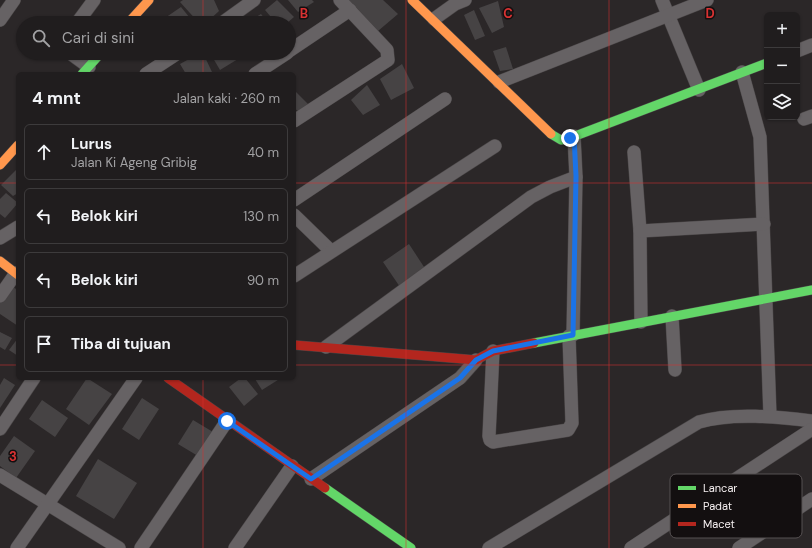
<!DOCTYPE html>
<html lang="id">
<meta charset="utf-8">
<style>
:root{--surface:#201d1e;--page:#282627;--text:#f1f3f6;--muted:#a2a2a4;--line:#3d3b3c}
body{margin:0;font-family:"DM Sans",sans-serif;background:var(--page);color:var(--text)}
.controls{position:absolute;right:12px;top:12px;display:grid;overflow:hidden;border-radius:6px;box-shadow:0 1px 3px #0004}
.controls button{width:36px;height:36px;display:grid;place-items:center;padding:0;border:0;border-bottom:1px solid var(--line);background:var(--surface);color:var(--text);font:20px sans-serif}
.stop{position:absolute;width:12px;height:12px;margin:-9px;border:3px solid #1a73e8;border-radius:50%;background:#fff}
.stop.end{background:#1a73e8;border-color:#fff;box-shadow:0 1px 4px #0008}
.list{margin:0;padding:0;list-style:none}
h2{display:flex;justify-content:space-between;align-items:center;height:52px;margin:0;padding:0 16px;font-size:17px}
h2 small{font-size:13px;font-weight:400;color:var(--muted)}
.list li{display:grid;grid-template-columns:26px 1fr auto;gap:12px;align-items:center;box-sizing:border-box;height:56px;margin:0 8px 8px;padding:0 8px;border:1px solid var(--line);border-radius:6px}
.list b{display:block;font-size:15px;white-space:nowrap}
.list p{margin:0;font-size:13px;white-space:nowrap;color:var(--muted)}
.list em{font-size:13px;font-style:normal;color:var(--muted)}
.icon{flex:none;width:22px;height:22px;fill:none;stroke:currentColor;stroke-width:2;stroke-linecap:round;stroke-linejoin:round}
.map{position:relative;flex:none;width:812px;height:548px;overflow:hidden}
.search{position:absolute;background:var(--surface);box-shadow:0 1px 3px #0004;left:16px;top:16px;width:280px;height:44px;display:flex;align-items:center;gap:10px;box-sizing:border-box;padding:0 14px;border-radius:22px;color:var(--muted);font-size:15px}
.panel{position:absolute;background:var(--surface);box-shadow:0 1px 3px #0004;left:16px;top:72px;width:280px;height:308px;border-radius:6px}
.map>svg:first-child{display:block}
</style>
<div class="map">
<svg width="812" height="548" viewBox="0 0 812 548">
<rect width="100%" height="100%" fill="#2b2728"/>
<g fill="#464344">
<polygon points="183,0 214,0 219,11 206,23 199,23 180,2"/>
<polygon points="277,0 294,17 287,23 276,23 265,10"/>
<polygon points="288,0 312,0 314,2 298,12"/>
<polygon points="349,0 383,0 398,14 378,31"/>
<polygon points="498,1 504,27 492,33 479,8"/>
<polygon points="181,7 194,23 164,23 162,20"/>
<polygon points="474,10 485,36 475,40 464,15"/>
<polygon points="261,14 268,23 252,23 251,20"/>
<polygon points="506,47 513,69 500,71 493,51"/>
<polygon points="200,53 203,53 212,72 209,74 186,74 180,64"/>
<polygon points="210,53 233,53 238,59 220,70"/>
<polygon points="402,64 414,88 391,100 380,79"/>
<polygon points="367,85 380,105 363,115 351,100"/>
<polygon points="294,90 309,105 297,111 294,106"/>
<polygon points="18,168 18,193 13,196 1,185"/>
<polygon points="6,193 18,203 5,218 0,214 0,199"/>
<polygon points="409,244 426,270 400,287 383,262"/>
<polygon points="11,286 18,290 18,326 0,314 0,303"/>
<polygon points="0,332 12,338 5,350 0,347"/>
<polygon points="18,338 18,356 9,350"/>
<polygon points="4,378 15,385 0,408 0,385"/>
<polygon points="87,378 112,394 89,425 66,409"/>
<polygon points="241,378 245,378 258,394 244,406 229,387"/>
<polygon points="256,378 281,378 262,390 255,379"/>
<polygon points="142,398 159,409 139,440 122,429"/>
<polygon points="42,400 68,418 55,437 29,419"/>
<polygon points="193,420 213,432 198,456 178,444"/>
<polygon points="14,436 35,451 16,478 0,466 0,456"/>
<polygon points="98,459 137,483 114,519 76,496"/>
</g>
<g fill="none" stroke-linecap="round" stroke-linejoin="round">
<defs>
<g id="street">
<polyline points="662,0 699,90"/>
<polyline points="434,19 455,4 465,0"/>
<polyline points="0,20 14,0"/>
<polyline points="77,23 94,0"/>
<polyline points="222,23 254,0"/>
<polyline points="289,51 350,10"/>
<polyline points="797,51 812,45"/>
<polyline points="70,53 89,67"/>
<polyline points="742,72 760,137 770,416"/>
<polyline points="146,74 178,53"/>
<polyline points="255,74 287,53"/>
<polyline points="499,82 707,0"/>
<polyline points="804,119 812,116"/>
<polyline points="294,121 388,60 387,50 340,0"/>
<polyline points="634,152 640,231 641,322"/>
<polyline points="294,200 445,99"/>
<polyline points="294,215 331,251"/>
<polyline points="640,231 764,224"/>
<polyline points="0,238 18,227"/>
<polyline points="294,276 495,146"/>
<polyline points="0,296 16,273"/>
<polyline points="672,316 675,370"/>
<polyline points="573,335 576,177 574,136"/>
<polyline points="326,347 531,197 550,187 576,177"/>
<polyline points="493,351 489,436 490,440 493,442 568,430 572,423 569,336"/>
<polyline points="0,429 34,378"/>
<polyline points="0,475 119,548"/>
<polyline points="311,479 460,378 476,360"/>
<polyline points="17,548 136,378"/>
<polyline points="141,548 227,421"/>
<polyline points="235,548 292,466"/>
<path d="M 489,548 L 699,422 C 732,412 779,417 812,421"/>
<polyline points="631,548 812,429"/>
<polyline points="739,548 812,499"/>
</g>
<g id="fast">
<polyline points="82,74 101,53"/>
<polyline points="551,134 561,140 570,138 767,63"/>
<polyline points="534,343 812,290"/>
<polyline points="325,488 411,548"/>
</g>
<g id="slow">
<polyline points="412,0 551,134"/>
<polyline points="128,23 149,0"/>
<polyline points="0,165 18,145"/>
<polyline points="0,261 18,275"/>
</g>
<g id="jam">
<polyline points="294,345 476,360 493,351 534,343"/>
<polyline points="168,378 325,488"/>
</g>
</defs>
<use href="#street" stroke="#494546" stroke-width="14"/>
<use href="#fast" stroke="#494546" stroke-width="10"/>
<use href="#slow" stroke="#494546" stroke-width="10"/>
<use href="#jam" stroke="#494546" stroke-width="10"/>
<use href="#street" stroke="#666264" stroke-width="13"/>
<use href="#fast" stroke="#63d668" stroke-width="9"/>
<use href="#slow" stroke="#ff974d" stroke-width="9"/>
<use href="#jam" stroke="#b3261e" stroke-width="9"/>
</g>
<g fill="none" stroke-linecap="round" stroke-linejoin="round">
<polyline stroke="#1a73e8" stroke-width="5" points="227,421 311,479 460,378 476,360 493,351 573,335 576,176 574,136 570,138"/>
</g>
<path fill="none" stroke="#d83232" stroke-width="1" stroke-opacity="0.55" d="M 203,0 L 203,23M 406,0 L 406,548M 609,0 L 609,548M 203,53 L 203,74M 0,183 L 18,183M 294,183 L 812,183M 0,365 L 18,365M 294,365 L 812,365M 203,378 L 203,548"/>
<rect x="670" y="474" width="132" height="64" rx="6" fill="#130f10" stroke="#575253" stroke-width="1"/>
<rect x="678" y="486" width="18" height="4" fill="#63d668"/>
<rect x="678" y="504" width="18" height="4" fill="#ff974d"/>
<rect x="678" y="522" width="18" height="4" fill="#b3261e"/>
<g font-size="11" fill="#f5eff0">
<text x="703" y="492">Lancar</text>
<text x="703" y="510">Padat</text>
<text x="703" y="528">Macet</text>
</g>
<g font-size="13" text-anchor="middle" font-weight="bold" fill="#d83232" stroke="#130f10" stroke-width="3" stroke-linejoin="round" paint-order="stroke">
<text x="304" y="18">B</text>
<text x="508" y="18">C</text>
<text x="710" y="18">D</text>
<text x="13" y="461">3</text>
</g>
</svg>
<div class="controls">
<button>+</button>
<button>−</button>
<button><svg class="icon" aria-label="layers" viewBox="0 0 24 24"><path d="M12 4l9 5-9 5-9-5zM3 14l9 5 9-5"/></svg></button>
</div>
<div class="stop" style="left:227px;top:421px"></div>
<div class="stop end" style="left:570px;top:138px"></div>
<div class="search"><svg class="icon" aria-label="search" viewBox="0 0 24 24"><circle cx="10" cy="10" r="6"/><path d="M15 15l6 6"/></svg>Cari di sini</div>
<section class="panel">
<h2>4 mnt<small>Jalan kaki · 260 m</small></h2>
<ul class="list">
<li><svg class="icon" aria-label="ahead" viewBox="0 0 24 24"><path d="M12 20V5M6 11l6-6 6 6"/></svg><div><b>Lurus</b><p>Jalan Ki Ageng Gribig</p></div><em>40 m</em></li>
<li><svg class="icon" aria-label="left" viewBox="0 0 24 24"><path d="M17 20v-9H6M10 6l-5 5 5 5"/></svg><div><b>Belok kiri</b></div><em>130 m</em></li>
<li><svg class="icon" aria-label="left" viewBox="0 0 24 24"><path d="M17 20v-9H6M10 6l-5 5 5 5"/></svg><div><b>Belok kiri</b></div><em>90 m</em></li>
<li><svg class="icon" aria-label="arrive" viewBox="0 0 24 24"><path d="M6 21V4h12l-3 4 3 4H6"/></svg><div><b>Tiba di tujuan</b></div></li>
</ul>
</section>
</div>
